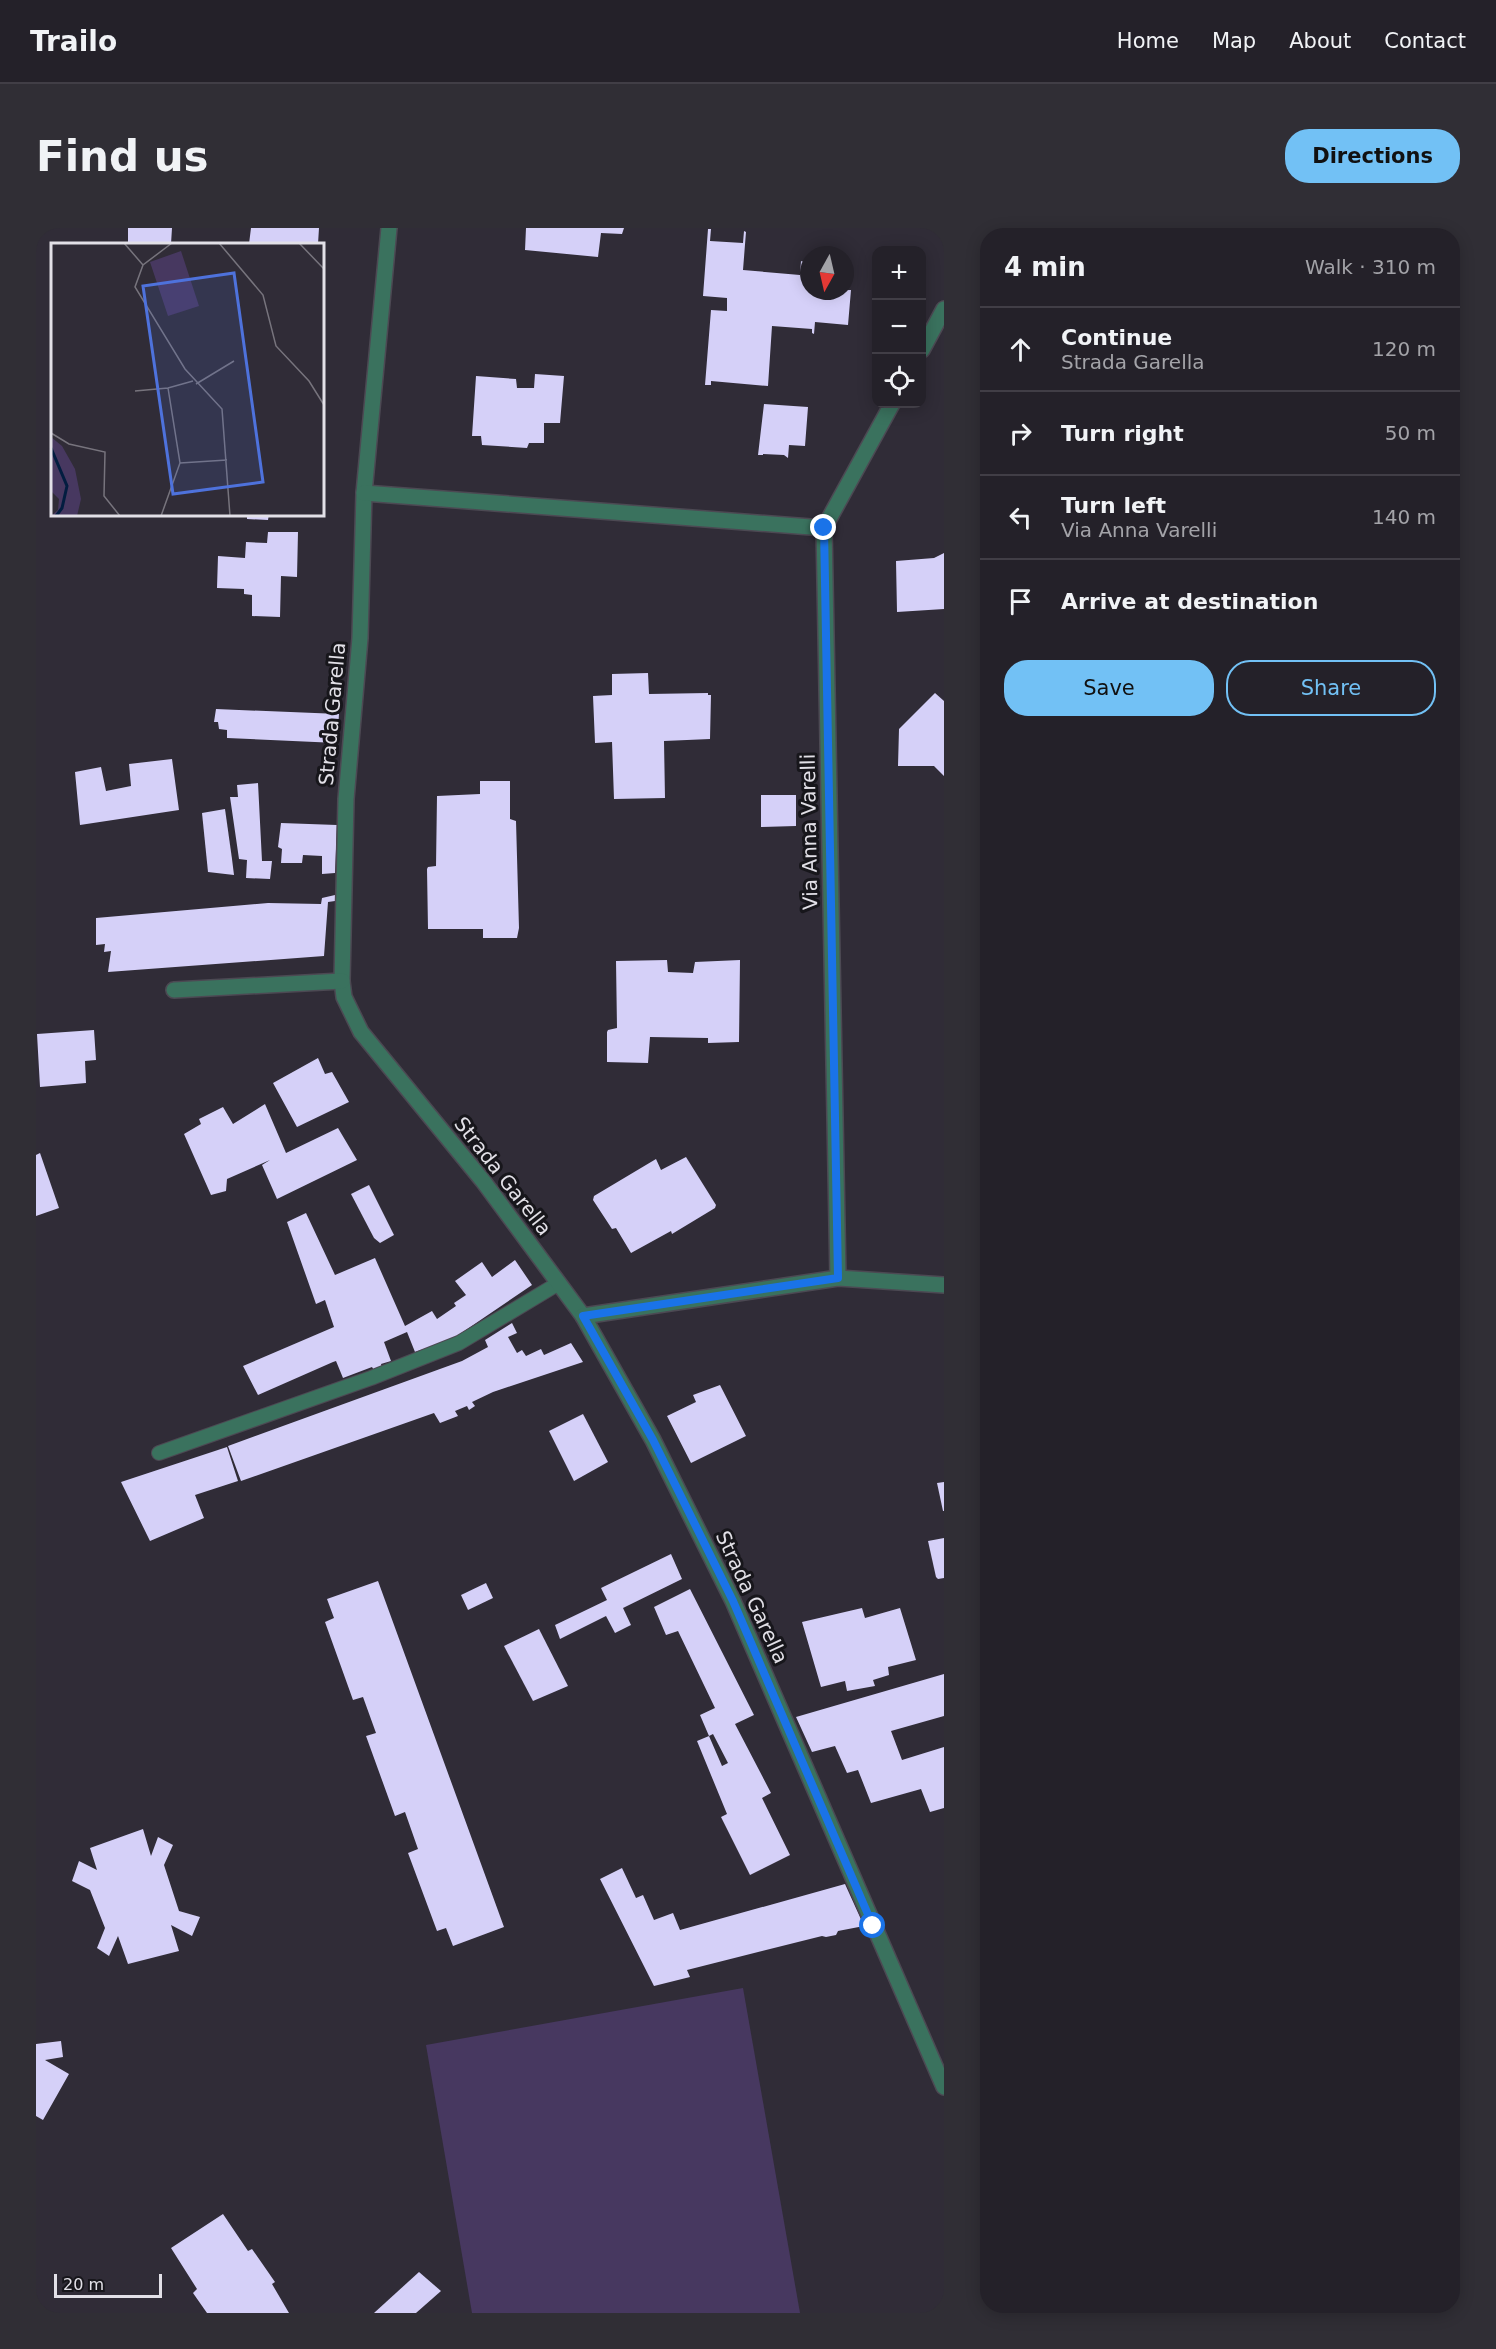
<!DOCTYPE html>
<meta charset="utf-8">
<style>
:root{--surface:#242129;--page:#302e35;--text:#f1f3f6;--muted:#a3a3a8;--line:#413e46;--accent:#72c1f5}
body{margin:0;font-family:"DejaVu Sans",sans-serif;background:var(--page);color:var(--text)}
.controls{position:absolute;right:18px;top:18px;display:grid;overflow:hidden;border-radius:12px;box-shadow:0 3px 15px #0003}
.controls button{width:54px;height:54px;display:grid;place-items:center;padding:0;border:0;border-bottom:2px solid var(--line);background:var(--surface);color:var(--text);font:30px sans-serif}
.compass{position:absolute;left:764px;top:18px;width:54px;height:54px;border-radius:50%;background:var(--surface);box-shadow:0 3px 15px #0003;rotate:188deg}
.scale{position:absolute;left:18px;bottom:15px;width:108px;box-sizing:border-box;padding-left:6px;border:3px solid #e2e0e7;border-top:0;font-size:16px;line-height:21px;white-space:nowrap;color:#e2e0e7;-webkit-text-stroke:4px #17161b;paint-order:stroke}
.stop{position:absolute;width:18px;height:18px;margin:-14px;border:4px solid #1a73e8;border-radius:50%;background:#fff}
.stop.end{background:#1a73e8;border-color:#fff;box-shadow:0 2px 6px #0008}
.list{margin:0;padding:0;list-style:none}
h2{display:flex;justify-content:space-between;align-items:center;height:78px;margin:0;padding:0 24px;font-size:26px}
h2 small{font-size:20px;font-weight:400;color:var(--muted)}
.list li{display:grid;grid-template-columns:39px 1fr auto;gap:18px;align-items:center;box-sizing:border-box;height:84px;padding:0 24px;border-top:2px solid var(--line)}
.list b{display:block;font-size:22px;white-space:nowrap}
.list p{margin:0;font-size:20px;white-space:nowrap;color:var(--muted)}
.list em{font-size:20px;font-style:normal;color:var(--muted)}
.actions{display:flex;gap:12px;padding:18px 24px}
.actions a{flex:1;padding:14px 0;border:2px solid var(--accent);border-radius:24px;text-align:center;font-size:21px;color:var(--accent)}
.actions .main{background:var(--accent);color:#111}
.icon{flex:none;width:33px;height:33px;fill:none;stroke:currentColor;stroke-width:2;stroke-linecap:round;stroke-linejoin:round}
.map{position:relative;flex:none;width:908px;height:2085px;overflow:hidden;border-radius:24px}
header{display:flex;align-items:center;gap:36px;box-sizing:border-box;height:84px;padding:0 30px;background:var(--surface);border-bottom:2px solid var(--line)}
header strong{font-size:28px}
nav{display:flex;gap:33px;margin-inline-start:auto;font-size:21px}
.intro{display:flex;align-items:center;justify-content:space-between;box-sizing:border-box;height:144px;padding:0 36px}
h1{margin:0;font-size:42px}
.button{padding:15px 27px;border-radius:24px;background:var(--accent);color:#111;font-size:21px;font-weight:700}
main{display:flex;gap:36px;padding:0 36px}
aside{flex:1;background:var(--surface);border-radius:24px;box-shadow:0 3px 15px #0003}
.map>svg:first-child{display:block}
</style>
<header>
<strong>Trailo</strong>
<nav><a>Home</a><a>Map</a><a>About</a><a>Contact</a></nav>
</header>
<div class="intro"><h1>Find us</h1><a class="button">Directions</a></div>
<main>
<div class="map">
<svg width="908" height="2085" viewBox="0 0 908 2085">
<rect width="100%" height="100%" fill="#302c37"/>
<polygon fill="#473860" points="707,1760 764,2085 436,2085 390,1817"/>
<g fill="#d5d0f8" fill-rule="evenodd">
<polygon points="92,0 136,0 135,16 92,16"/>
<polygon points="215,0 283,0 282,16 213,16"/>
<polygon points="490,0 588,0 586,6 565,5 562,29 489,22"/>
<polygon points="672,1 675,1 674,13 707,15 708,3 710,4 707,42 764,47 765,33 768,34 767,35 773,36 773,63 815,62 812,97 779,94 778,106 776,105 776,101 736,98 732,158 675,153 675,157 669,157 675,82 691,83 691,70 667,68"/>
<polygon points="499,146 528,148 524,195 508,195 508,215 493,215 491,220 446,217 445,208 436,208 440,148 480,151 481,160 498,160"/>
<polygon points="728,176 772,179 769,218 753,217 752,230 748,227 727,226 727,227 722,227"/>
<polygon points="211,286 233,286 232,292 211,291"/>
<polygon points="232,304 262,304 261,349 245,348 244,389 216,388 216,367 208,366 208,361 181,360 182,328 209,330 210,314 231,315"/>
<polygon points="908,325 908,381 861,384 860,333 898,330"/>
<polygon points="612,445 613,466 672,465 672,467 675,467 674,511 628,513 629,570 578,571 576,514 559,515 557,468 576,467 576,446"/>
<polygon points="899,465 908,473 908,548 898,538 862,538 863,501"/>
<polygon points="180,481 303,486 301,515 191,510 191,502 183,501 182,494 178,494"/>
<polygon points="136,531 143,582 44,597 39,544 65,539 70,563 95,558 93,536"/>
<polygon points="444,553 474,553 474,591 480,593 483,700 481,710 447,710 447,701 392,701 391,641 392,639 400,638 401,568 444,566"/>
<polygon points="222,555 226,633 236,633 234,651 210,650 211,632 203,631 194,569 202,569 201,557"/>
<polygon points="725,567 760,567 760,598 725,599"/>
<polygon points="189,581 196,631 198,647 172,644 166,585"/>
<polygon points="245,595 301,597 299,645 286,646 286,628 267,627 266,635 245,635 246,621 242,619"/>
<polygon points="299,667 299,673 292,674 288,728 72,744 75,723 68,724 69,716 60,717 60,690 232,675 285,676 286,670"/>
<polygon points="631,732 632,744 657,745 659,734 704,732 703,814 672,815 672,810 614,809 612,835 571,834 571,804 572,802 581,800 580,733"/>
<polygon points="58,802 60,832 49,833 50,855 4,859 1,806"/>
<polygon points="282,830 289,846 296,844 313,874 261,899 237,855"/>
<polygon points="229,876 250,925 302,900 321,932 241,971 226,937 234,932 191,951 190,963 175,967 148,906 165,896 163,891 187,879 197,896"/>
<polygon points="4,925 23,980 0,988 0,927"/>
<polygon points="650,929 680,977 679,980 636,1006 635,1003 595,1025 580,1000 576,1001 557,972 558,968 620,931 625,942"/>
<polygon points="333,957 358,1007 344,1015 338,1010 315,966"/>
<polygon points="270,985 299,1047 339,1030 369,1098 396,1083 401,1091 420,1078 418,1075 430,1067 419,1053 446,1034 456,1049 479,1032 496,1057 415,1112 379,1124 371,1104 348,1114 355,1133 345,1136 346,1140 339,1144 336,1139 307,1150 300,1133 297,1134 222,1167 207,1138 298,1099 289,1072 280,1076 251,994"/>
<polygon points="476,1095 481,1105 472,1109 481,1125 486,1122 490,1128 505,1121 508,1127 535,1115 547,1134 457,1164 436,1174 439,1178 433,1182 431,1178 419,1183 422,1188 404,1195 398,1185 205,1253 192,1218 426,1133 452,1119 449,1112"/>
<polygon points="684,1157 710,1208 655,1235 631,1188 660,1174 657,1167"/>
<polygon points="547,1186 572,1234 538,1253 513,1203"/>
<polygon points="191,1219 202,1253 159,1267 168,1290 114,1313 85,1254"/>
<polygon points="908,1254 908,1283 907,1283 901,1255"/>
<polygon points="908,1310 908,1350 902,1351 900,1349 892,1313"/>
<polygon points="635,1326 646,1351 587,1380 595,1397 579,1405 570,1388 524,1411 519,1397 571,1372 565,1360"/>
<polygon points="342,1353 468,1699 417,1718 410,1700 401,1703 372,1625 382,1621 369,1584 359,1588 330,1508 340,1505 327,1469 317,1472 289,1394 298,1390 291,1371"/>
<polygon points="450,1355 457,1370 432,1382 425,1367"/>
<path d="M 654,1361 L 718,1487 L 699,1496 L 735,1565 L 726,1570 L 754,1627 L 714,1647 L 685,1589 L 691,1586 L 661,1513 L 673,1508 L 664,1487 L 679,1480 L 642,1403 L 630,1407 L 618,1379 ZM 677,1506 L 692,1535 L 686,1538 L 673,1508 Z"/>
<polygon points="826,1380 829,1390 864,1380 880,1432 852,1439 853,1447 837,1452 839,1458 811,1463 809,1453 785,1459 766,1394"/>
<polygon points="503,1401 532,1458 497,1473 468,1418"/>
<polygon points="908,1446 908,1488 855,1503 866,1532 908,1519 908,1580 894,1584 885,1561 835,1575 822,1542 811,1545 799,1518 776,1524 760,1489"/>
<polygon points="107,1601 115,1628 122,1609 137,1617 128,1637 143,1683 164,1689 156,1708 135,1697 143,1723 92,1736 82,1708 73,1728 61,1720 69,1700 54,1662 36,1653 43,1633 61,1642 54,1620"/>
<polygon points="586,1640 600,1670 607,1667 618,1692 637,1685 644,1702 809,1656 828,1698 802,1703 800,1707 790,1709 786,1708 651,1742 654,1749 618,1758 564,1651"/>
<polygon points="25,1813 27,1829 9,1832 33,1846 7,1892 0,1888 0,1816"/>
<polygon points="187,1986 212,2023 216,2021 239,2054 236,2056 253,2085 171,2085 157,2065 161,2061 135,2020"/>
<polygon points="383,2044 405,2063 380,2085 338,2085"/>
</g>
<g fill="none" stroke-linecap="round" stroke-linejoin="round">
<defs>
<polyline id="service" points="123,1225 335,1150 423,1115 523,1055"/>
<g id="minor">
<polyline points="353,0 328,265 324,410 310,571 306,753 308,769 325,804 447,953 547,1088 617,1212 697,1373 908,1859"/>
<polyline points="886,122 908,81"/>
<polyline points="328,265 788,300"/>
<polyline points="138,762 306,753"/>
<polyline points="802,1050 788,300 856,176"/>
<polyline points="547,1088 802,1050 908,1057"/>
</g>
</defs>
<use href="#service" stroke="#4c4953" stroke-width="16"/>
<use href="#minor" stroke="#4c4953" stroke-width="18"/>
<use href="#service" stroke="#3a725e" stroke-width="14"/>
<use href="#minor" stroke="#3a725e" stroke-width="15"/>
</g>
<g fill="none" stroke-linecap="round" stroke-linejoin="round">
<polyline stroke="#1a73e8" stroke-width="8" points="788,300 802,1050 547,1088 617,1212 697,1373 837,1698"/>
</g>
<g text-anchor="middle" stroke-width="6" stroke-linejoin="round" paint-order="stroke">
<g font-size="20" fill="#e2e0e7" stroke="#17161b">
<text transform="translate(296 486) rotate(-85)" y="7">Strada Garella</text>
<text transform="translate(773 604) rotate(-91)" y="7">Via Anna Varelli</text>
<text transform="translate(467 948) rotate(52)" y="7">Strada Garella</text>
<text transform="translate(716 1369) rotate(65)" y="7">Strada Garella</text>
</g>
</g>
<g transform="translate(15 15)">
<rect width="273" height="273" fill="#302c37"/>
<path d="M 130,8 L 148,63 L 117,73 L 99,19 ZM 0,194 L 11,203 L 24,226 L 30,256 L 26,273 L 0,273 L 7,267 L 8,256 L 0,248 Z" fill="#473860"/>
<path fill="none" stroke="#021d40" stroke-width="3" d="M 0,205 L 16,243 L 11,265 L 5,273"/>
<path fill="none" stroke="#77747d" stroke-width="1.5" d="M 73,0 L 92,22M 121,0 L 92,22 L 84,44 L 134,126 L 171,166 L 179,273M 168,0 L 212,52 L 225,103 L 258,138 L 273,162M 248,0 L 273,26M 145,141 L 183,118M 84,148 L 117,145 L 142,138M 0,190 L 18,201 L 54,209 L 53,253 L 69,273M 129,220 L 176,217M 110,273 L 129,220 L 117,145"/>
<path fill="#4e72dc" fill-opacity="0.15" stroke="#4e72dc" stroke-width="3" d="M 183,30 L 212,239 L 122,251 L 92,43 Z"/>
<rect width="273" height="273" fill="none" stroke="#e2e0e7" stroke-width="3"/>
</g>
</svg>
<div class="controls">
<button>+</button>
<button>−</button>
<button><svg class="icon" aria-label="locate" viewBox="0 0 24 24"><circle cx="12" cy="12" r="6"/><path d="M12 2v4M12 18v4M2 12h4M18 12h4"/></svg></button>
</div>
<svg class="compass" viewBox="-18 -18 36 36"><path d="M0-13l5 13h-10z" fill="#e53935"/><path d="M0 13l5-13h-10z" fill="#a3a3a8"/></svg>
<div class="scale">20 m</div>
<div class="stop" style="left:837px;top:1698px"></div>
<div class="stop end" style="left:788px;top:300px"></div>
</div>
<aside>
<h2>4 min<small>Walk · 310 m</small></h2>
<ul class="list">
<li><svg class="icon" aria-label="ahead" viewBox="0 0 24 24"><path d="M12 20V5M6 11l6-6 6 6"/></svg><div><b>Continue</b><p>Strada Garella</p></div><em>120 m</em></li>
<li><svg class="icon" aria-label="right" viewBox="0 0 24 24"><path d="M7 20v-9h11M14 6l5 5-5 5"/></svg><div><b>Turn right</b></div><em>50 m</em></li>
<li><svg class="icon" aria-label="left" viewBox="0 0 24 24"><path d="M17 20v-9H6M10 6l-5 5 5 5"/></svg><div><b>Turn left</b><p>Via Anna Varelli</p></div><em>140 m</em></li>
<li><svg class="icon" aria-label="arrive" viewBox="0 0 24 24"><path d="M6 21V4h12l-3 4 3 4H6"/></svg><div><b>Arrive at destination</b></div></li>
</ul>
<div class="actions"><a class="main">Save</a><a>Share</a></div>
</aside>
</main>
